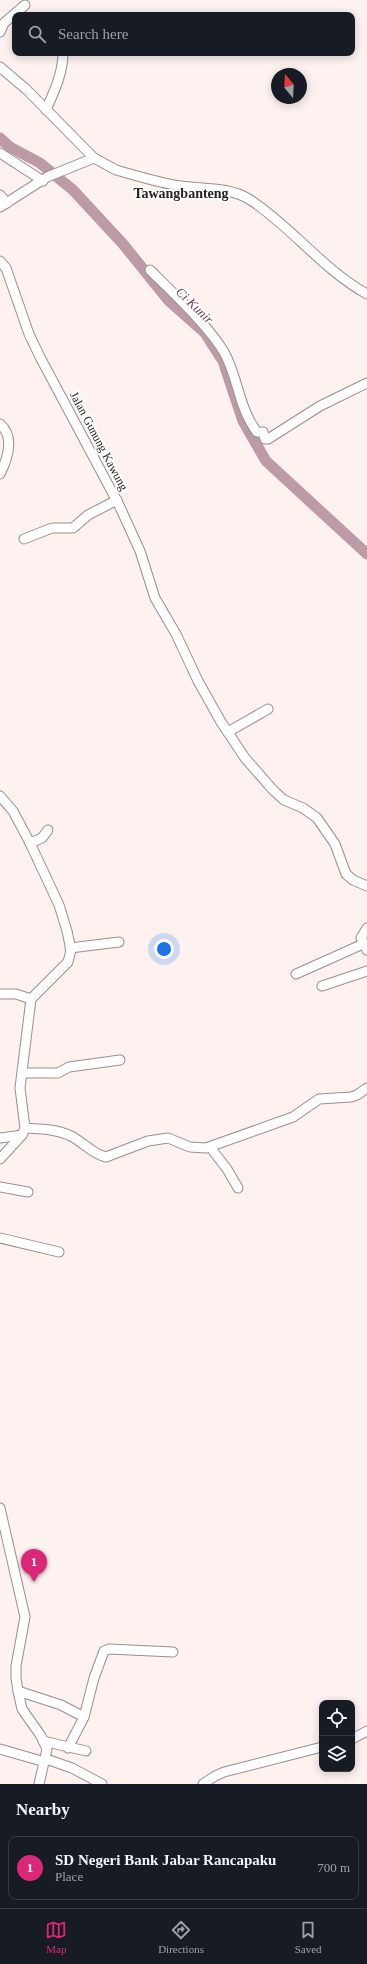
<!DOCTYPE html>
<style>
:root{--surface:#171b24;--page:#20242c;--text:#f1f3f6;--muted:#9ea1a6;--line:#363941;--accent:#db2777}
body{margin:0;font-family:"Times New Roman",serif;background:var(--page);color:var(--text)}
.controls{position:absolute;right:12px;bottom:12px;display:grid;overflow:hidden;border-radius:8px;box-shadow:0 2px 10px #0003}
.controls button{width:36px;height:36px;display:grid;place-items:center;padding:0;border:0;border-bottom:1px solid var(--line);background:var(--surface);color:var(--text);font:20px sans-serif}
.compass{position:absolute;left:271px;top:68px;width:36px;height:36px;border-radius:50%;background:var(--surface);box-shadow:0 2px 10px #0003;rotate:342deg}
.you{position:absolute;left:164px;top:949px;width:14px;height:14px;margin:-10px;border:3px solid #fff;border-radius:50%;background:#1a73e8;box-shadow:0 0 0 6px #1a73e833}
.badge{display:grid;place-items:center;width:26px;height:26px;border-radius:50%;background:var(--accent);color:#fff;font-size:13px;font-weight:700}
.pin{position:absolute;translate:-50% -33px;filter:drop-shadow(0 1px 2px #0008)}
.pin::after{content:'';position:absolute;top:21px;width:14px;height:12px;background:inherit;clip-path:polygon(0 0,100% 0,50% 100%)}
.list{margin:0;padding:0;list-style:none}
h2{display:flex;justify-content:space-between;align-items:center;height:52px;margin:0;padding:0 16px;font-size:17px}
h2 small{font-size:13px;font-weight:400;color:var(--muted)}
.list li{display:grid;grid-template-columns:26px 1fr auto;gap:12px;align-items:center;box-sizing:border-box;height:64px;margin:0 8px 8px;padding:0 8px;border:1px solid var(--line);border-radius:8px}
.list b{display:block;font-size:15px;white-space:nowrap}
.list p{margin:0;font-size:13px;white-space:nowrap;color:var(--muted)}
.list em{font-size:13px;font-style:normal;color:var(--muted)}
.icon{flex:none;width:22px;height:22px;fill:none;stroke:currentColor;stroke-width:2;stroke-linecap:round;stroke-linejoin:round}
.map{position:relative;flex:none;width:367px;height:1784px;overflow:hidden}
.search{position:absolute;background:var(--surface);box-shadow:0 2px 10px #0003;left:12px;right:12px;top:12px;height:44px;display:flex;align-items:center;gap:10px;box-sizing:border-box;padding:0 14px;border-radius:8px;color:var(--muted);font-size:15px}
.sheet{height:124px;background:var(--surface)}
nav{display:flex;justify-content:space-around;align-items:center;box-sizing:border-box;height:56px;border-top:1px solid var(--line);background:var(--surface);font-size:11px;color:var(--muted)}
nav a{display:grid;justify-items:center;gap:2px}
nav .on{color:var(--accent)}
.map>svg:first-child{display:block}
</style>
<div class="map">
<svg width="367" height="1784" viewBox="0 0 367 1784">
<rect width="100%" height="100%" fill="#fdf2f0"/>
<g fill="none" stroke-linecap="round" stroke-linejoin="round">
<polyline stroke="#bd9ba6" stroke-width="11" points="0,138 10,147 40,163 73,190 123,244 169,301 205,333 223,361 243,421 266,461 367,554"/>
<defs>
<g id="minor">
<polyline points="0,32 4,23 25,5"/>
<path d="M 0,67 L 27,90 L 94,158 L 116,170 C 138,176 159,183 181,186 C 204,189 229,187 249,199 C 291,226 322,269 367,294"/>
<path d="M 46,110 C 54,92 63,73 63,53"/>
<polyline points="0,153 43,181"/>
<polyline points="0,195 7,203"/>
<polyline points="0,207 47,177 94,158"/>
<polyline points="0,261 6,268 29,334 40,357 119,505 140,551 155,598 176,634 198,681 221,722 245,758 273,790 284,800 303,808 317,818 335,844 346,874 353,880 367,886"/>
<path d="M 150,270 C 172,292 208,325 224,352 C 238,377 239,409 257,432 L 263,432 L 265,439 L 268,439 L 320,406 L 367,383"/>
<path d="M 0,424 C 15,437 8,458 0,474"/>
<polyline points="24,539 52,528 73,528 88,515 117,500"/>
<polyline points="228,732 268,709"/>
<polyline points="0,796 13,811 30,843 59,905 67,931 71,950 68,962 31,999 20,1088 25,1128 22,1135 0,1159"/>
<polyline points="30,843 42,838 48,830"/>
<polyline points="367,928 361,938 367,950"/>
<polyline points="70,948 119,942"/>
<polyline points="296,974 363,944"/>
<polyline points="322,986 367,971"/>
<polyline points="0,994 16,994 31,999"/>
<polyline points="22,1073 58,1073 69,1067 120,1060"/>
<path d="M 25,1128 C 40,1129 57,1129 71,1136 C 83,1142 92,1154 106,1157 L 148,1141 L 168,1138 L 190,1147 L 206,1148 L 293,1117 L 319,1099 L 351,1097 L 357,1095 L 367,1088"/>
<polyline points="0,1138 22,1135"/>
<polyline points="210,1147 227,1169 238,1188"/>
<polyline points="0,1187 28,1192"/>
<polyline points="0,1238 59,1252"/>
<polyline points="0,1508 25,1617 16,1666 16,1678 18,1691 22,1709 41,1736 47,1749 39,1784"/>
<polyline points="18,1691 61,1705 84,1717"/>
<polyline points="352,1739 367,1731"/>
<polyline points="43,1741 86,1751"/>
<polyline points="68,1748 84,1717 94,1678 104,1651 109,1649 173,1652"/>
<polyline points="0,1749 45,1762"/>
<polyline points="46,1759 72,1768 102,1784"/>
<polyline points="203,1784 215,1776 224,1772 322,1747"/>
</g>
</defs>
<use href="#minor" stroke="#9b8e8c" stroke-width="11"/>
<use href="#minor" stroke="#fff" stroke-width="9"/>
</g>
<g text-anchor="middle" stroke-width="4" stroke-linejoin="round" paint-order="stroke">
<g font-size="12" fill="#272221" stroke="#fff">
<text transform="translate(99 441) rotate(62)" y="4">Jalan Gunung Kawung</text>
</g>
<g font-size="13" font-style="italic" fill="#714053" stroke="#fff">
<text transform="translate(195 305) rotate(44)" y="5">Ci Kunir</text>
</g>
<g font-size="14" font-weight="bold" fill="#272221" stroke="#fff">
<text x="181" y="198">Tawangbanteng</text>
</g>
</g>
</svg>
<div class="controls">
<button><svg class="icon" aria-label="locate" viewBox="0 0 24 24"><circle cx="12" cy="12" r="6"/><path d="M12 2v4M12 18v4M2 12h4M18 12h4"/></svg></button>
<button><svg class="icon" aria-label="layers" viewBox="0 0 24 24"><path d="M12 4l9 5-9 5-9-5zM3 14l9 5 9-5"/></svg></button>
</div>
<svg class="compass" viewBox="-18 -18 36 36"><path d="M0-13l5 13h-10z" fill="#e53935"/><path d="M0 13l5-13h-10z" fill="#9ea1a6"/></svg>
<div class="you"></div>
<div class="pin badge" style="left:34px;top:1582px">1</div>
<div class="search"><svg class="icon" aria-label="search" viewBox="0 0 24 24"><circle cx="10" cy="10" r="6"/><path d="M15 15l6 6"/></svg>Search here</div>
</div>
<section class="sheet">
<h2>Nearby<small></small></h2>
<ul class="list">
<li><span class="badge">1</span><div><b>SD Negeri Bank Jabar Rancapaku</b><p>Place</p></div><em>700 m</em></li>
</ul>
</section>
<nav>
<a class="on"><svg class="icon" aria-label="map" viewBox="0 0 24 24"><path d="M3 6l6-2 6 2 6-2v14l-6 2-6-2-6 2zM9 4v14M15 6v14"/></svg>Map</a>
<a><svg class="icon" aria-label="directions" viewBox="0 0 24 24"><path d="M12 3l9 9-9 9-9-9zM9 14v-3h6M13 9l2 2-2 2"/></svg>Directions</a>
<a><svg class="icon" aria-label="saved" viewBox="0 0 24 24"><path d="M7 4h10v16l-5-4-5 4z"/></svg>Saved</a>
</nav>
